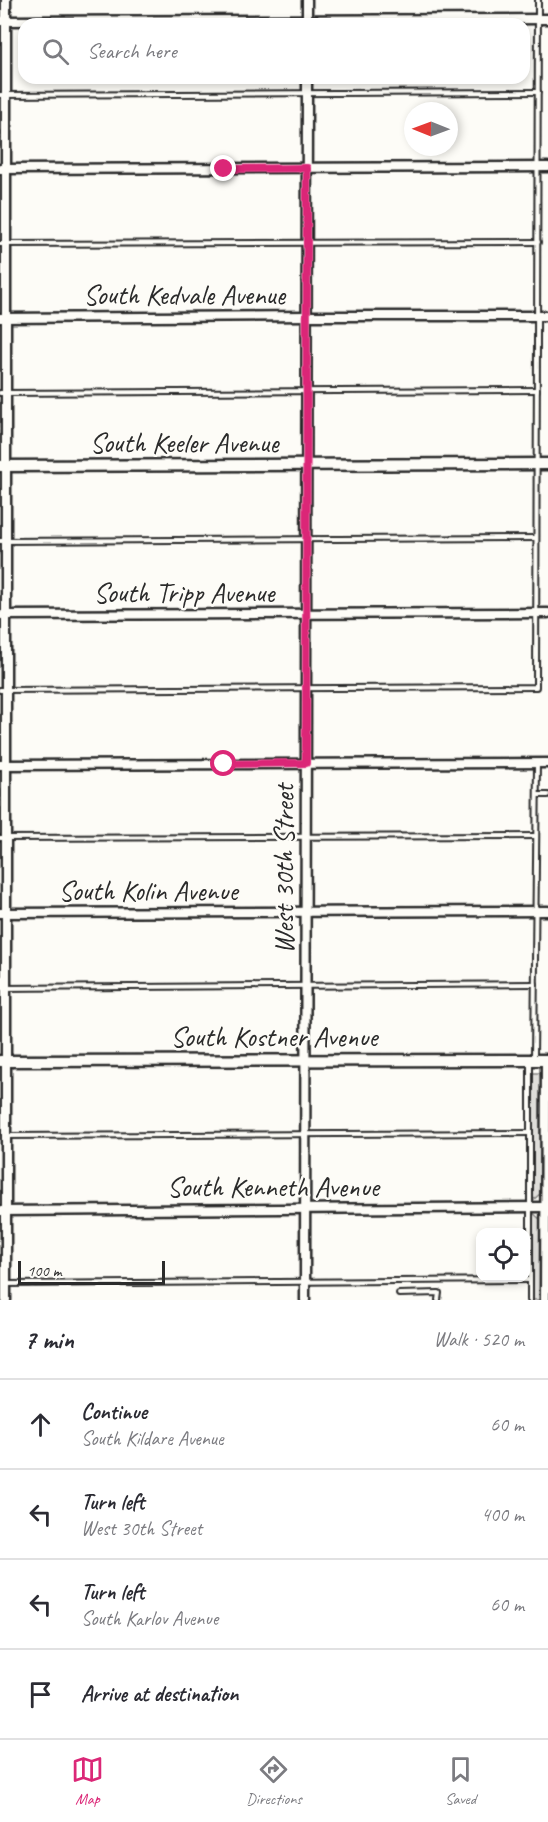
<!DOCTYPE html>
<meta charset="utf-8">
<style>
:root{--surface:#fff;--page:#f2f2f3;--text:#2b2b33;--muted:#7c7c81;--line:#e1e1e2;--accent:#db2777}
body{margin:0;font-family:Caveat,sans-serif;background:var(--page);color:var(--text)}
.controls{position:absolute;right:18px;bottom:18px;display:grid;overflow:hidden;border-radius:12px;box-shadow:0 3px 9px #0003}
.controls button{width:54px;height:54px;display:grid;place-items:center;padding:0;border:0;border-bottom:2px solid var(--line);background:var(--surface);color:var(--text);font:30px sans-serif}
.compass{position:absolute;left:404px;top:102px;width:54px;height:54px;border-radius:50%;background:var(--surface);box-shadow:0 3px 9px #0003;rotate:271deg}
.scale{position:absolute;left:18px;bottom:15px;width:147px;box-sizing:border-box;padding-left:6px;border:3px solid #2b2b2b;border-top:0;font-size:16px;line-height:21px;white-space:nowrap;color:#2b2b2b;-webkit-text-stroke:4px #fdfcf7;paint-order:stroke}
.stop{position:absolute;width:18px;height:18px;margin:-14px;border:4px solid #db2777;border-radius:50%;background:#fff}
.stop.end{background:#db2777;border-color:#fff;box-shadow:0 2px 6px #0008}
.list{margin:0;padding:0;list-style:none}
h2{display:flex;justify-content:space-between;align-items:center;height:78px;margin:0;padding:0 24px;font-size:26px}
h2 small{font-size:20px;font-weight:400;color:var(--muted)}
.list li{display:grid;grid-template-columns:39px 1fr auto;gap:18px;align-items:center;box-sizing:border-box;height:90px;padding:0 24px;border-top:2px solid var(--line)}
.list b{display:block;font-size:22px;white-space:nowrap}
.list p{margin:0;font-size:20px;white-space:nowrap;color:var(--muted)}
.list em{font-size:20px;font-style:normal;color:var(--muted)}
.icon{flex:none;width:33px;height:33px;fill:none;stroke:currentColor;stroke-width:2;stroke-linecap:round;stroke-linejoin:round}
.map{position:relative;flex:none;width:548px;height:1300px;overflow:hidden}
.search{position:absolute;background:var(--surface);box-shadow:0 3px 9px #0003;left:18px;right:18px;top:18px;height:66px;display:flex;align-items:center;gap:15px;box-sizing:border-box;padding:0 21px;border-radius:18px;color:var(--muted);font-size:22px}
.sheet{height:438px;background:var(--surface)}
nav{display:flex;justify-content:space-around;align-items:center;box-sizing:border-box;height:84px;border-top:2px solid var(--line);background:var(--surface);font-size:16px;color:var(--muted)}
nav a{display:grid;justify-items:center;gap:3px}
nav .on{color:var(--accent)}
.map>svg:first-child{display:block}
</style>
<div class="map">
<svg width="548" height="1300" viewBox="0 0 548 1300">
<rect width="100%" height="100%" fill="#fdfcf7"/>
<filter id="ink" filterUnits="userSpaceOnUse"><feTurbulence type="fractalNoise" baseFrequency=".0167" numOctaves="2"/><feDisplacementMap in="SourceGraphic" scale="12" xChannelSelector="R" yChannelSelector="G"/><feConvolveMatrix kernelMatrix="1 2 1 2 8 2 1 2 1" color-interpolation-filters="sRGB"/></filter>
<g filter="url(#ink)">
<g fill="#dfdeda" stroke="#858482" stroke-width="1.5">
<polygon points="532,1073 540,1073 541,1078 541,1193 532,1201"/>
<polygon points="533,1213 541,1220 540,1300 532,1300"/>
</g>
<g fill="none" stroke-linecap="round" stroke-linejoin="round">
<defs>
<g id="lane">
<polyline points="0,95 538,92"/>
<polyline points="0,244 538,242"/>
<polyline points="0,393 537,390"/>
<polyline points="0,541 536,538"/>
<polyline points="0,690 536,687 538,0"/>
<polyline points="537,795 548,795"/>
<polyline points="0,838 536,836"/>
<polyline points="0,988 535,984"/>
<polyline points="534,1059 537,763"/>
<polyline points="6,1136 530,1133"/>
<polyline points="6,1284 530,1280"/>
<polyline points="399,1294 439,1293 438,1300"/>
<polyline points="530,1300 530,1061"/>
</g>
<g id="street">
<polyline points="0,21 548,19"/>
<polyline points="307,24 307,0"/>
<polyline points="0,169 548,167"/>
<polyline points="0,318 307,316 548,316"/>
<polyline points="2,615 548,613"/>
<polyline points="0,765 548,763"/>
<polyline points="0,913 548,911"/>
<polyline points="0,1211 546,1207"/>
<polyline points="6,1300 6,0"/>
<polyline points="305,1300 307,78"/>
<polyline points="545,1300 546,1060"/>
</g>
<g id="secondary">
<polyline points="0,466 548,464"/>
<polyline points="0,1061 548,1060"/>
</g>
</defs>
<use href="#lane" stroke="#2b2b2b" stroke-width="8"/>
<use href="#street" stroke="#2b2b2b" stroke-width="13"/>
<use href="#secondary" stroke="#2b2b2b" stroke-width="15"/>
<use href="#lane" stroke="#fdfcf7" stroke-width="4"/>
<use href="#street" stroke="#fdfcf7" stroke-width="8"/>
<use href="#secondary" stroke="#fdfcf7" stroke-width="10"/>
</g>
</g>
<g fill="none" stroke-linecap="round" stroke-linejoin="round" filter="url(#ink)">
<polyline stroke="#db2777" stroke-width="8" points="224,764 306,763 307,202 307,168 224,169"/>
</g>
<g text-anchor="middle" stroke-width="5" stroke-linejoin="round" paint-order="stroke">
<g font-size="28" fill="#2b2b2b" stroke="#fdfcf7">
<text x="184" y="304">South Kedvale Avenue</text>
<text x="184" y="452">South Keeler Avenue</text>
<text x="184" y="602">South Tripp Avenue</text>
<text transform="translate(283 869) rotate(-90)" y="10">West 30th Street</text>
<text x="148" y="900">South Kolin Avenue</text>
<text x="274" y="1046">South Kostner Avenue</text>
<text x="273" y="1196">South Kenneth Avenue</text>
</g>
</g>
</svg>
<div class="controls">
<button><svg class="icon" aria-label="locate" viewBox="0 0 24 24"><circle cx="12" cy="12" r="6"/><path d="M12 2v4M12 18v4M2 12h4M18 12h4"/></svg></button>
</div>
<svg class="compass" viewBox="-18 -18 36 36"><path d="M0-13l5 13h-10z" fill="#e53935"/><path d="M0 13l5-13h-10z" fill="#7c7c81"/></svg>
<div class="scale">100 m</div>
<div class="stop" style="left:224px;top:764px"></div>
<div class="stop end" style="left:224px;top:169px"></div>
<div class="search"><svg class="icon" aria-label="search" viewBox="0 0 24 24"><circle cx="10" cy="10" r="6"/><path d="M15 15l6 6"/></svg>Search here</div>
</div>
<section class="sheet">
<h2>7 min<small>Walk · 520 m</small></h2>
<ul class="list">
<li><svg class="icon" aria-label="ahead" viewBox="0 0 24 24"><path d="M12 20V5M6 11l6-6 6 6"/></svg><div><b>Continue</b><p>South Kildare Avenue</p></div><em>60 m</em></li>
<li><svg class="icon" aria-label="left" viewBox="0 0 24 24"><path d="M17 20v-9H6M10 6l-5 5 5 5"/></svg><div><b>Turn left</b><p>West 30th Street</p></div><em>400 m</em></li>
<li><svg class="icon" aria-label="left" viewBox="0 0 24 24"><path d="M17 20v-9H6M10 6l-5 5 5 5"/></svg><div><b>Turn left</b><p>South Karlov Avenue</p></div><em>60 m</em></li>
<li><svg class="icon" aria-label="arrive" viewBox="0 0 24 24"><path d="M6 21V4h12l-3 4 3 4H6"/></svg><div><b>Arrive at destination</b></div></li>
</ul>
</section>
<nav>
<a class="on"><svg class="icon" aria-label="map" viewBox="0 0 24 24"><path d="M3 6l6-2 6 2 6-2v14l-6 2-6-2-6 2zM9 4v14M15 6v14"/></svg>Map</a>
<a><svg class="icon" aria-label="directions" viewBox="0 0 24 24"><path d="M12 3l9 9-9 9-9-9zM9 14v-3h6M13 9l2 2-2 2"/></svg>Directions</a>
<a><svg class="icon" aria-label="saved" viewBox="0 0 24 24"><path d="M7 4h10v16l-5-4-5 4z"/></svg>Saved</a>
</nav>
